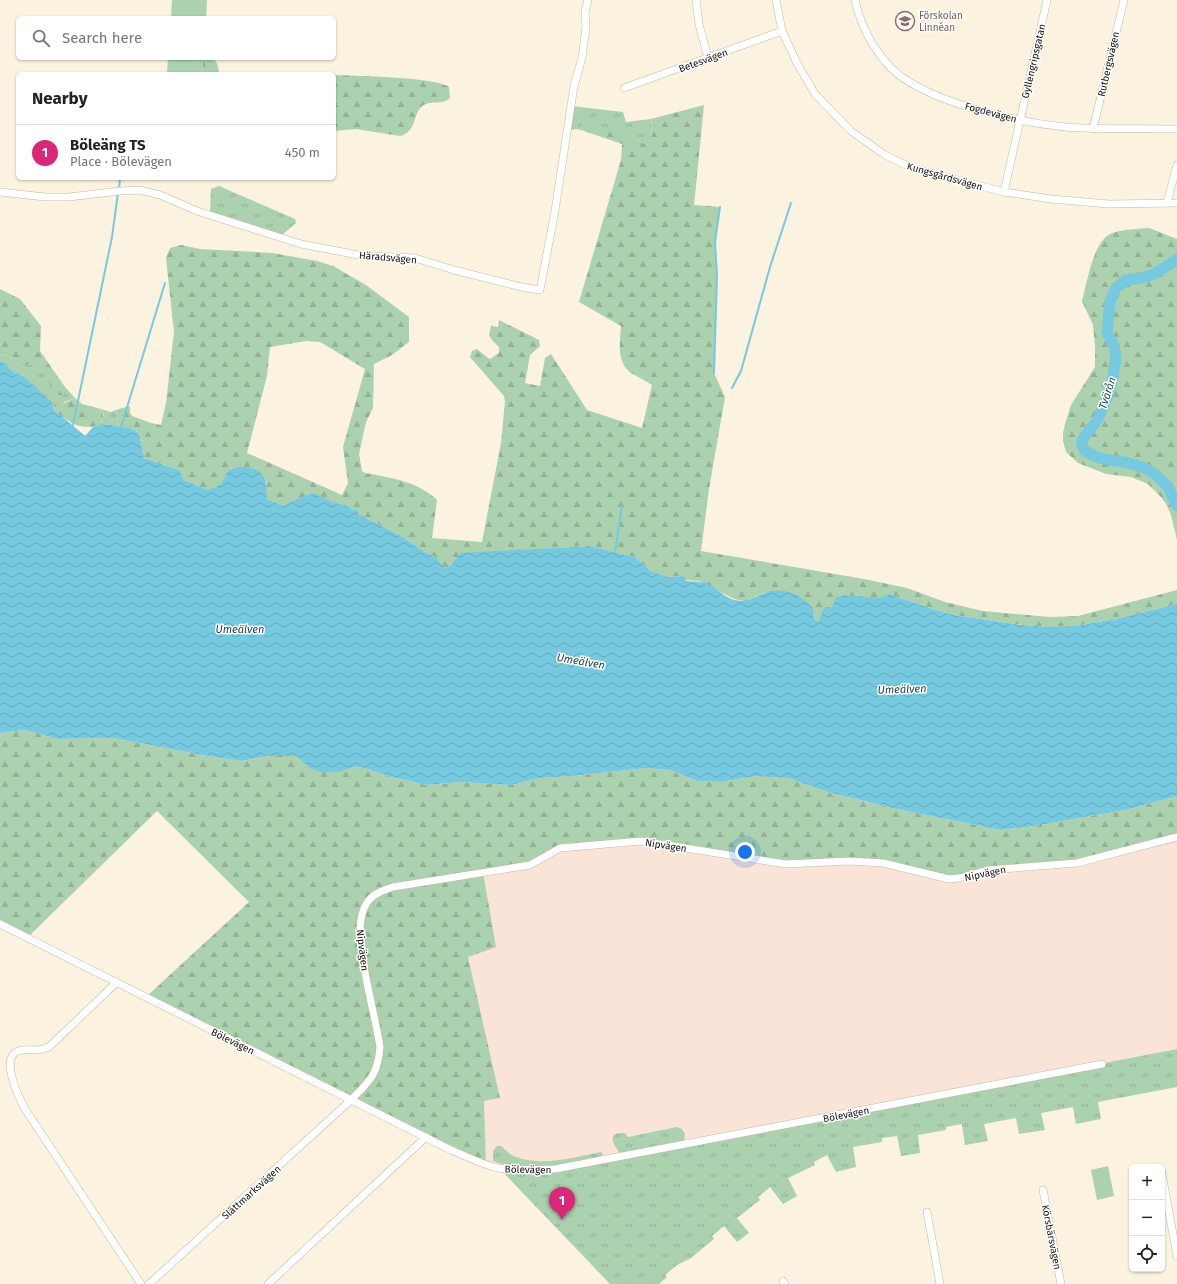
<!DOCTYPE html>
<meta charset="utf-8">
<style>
:root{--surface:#fff;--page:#f2f2f2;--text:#222;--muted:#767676;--line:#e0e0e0;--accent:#db2777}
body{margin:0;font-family:"Fira Sans",sans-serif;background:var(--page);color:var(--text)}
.controls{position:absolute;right:12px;bottom:12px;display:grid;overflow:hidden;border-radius:6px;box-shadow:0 1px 3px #0004}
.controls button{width:36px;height:36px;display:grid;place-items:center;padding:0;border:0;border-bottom:1px solid var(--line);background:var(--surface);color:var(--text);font:20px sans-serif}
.you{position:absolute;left:745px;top:852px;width:14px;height:14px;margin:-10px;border:3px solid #fff;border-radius:50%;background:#1a73e8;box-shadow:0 0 0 6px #1a73e833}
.badge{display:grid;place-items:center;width:26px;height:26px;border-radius:50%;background:var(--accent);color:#fff;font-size:13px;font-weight:700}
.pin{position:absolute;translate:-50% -33px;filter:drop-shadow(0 1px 2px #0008)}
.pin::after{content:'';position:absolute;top:21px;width:14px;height:12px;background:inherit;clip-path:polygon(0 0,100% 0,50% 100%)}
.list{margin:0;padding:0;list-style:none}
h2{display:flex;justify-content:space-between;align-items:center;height:52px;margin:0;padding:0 16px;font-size:17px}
h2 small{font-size:13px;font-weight:400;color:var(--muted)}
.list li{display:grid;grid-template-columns:26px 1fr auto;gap:12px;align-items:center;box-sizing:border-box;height:56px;padding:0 16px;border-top:1px solid var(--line)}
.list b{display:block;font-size:15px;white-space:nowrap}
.list p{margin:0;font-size:13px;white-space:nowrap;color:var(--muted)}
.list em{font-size:13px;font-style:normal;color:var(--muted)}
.icon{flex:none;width:22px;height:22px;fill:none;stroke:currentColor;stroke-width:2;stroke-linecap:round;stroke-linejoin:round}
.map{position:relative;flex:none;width:1177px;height:1284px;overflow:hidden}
.search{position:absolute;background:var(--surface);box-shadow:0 1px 3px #0004;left:16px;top:16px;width:320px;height:44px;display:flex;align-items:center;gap:10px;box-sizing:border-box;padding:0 14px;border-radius:6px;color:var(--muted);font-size:15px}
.panel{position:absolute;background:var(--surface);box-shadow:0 1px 3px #0004;left:16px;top:72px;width:320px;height:108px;border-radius:6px}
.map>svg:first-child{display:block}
</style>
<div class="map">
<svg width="1177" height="1284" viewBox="0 0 1177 1284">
<defs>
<pattern id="grass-tufts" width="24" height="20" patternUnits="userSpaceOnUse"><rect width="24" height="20" fill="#abd1af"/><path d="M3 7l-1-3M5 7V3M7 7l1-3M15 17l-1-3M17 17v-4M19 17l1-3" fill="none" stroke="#92b295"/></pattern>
<pattern id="forest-firs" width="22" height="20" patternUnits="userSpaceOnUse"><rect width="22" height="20" fill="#abd1af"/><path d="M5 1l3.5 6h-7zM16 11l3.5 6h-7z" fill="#92b295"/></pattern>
<pattern id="water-waves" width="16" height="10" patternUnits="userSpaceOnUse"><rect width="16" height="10" fill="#76c9df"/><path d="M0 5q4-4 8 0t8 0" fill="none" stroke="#65acbe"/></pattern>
</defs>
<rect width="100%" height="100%" fill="#fbf2df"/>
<polygon fill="#fae4d7" points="1177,837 1177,1049 555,1169 486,1164 484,1101 499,1098 468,956 496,946 483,871 560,848 641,841"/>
<g fill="url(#grass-tufts)">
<path d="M 571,106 L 623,112 L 626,122 L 651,119 C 652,127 654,140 645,146 L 639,140 L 581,127 L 581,130 L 576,129 L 571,130 Z"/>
<polygon points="219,186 295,219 296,223 282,235 210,212 211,189"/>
<polygon points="0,354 9,356 21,367 30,364 41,368 57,393 65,392 65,387 75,398 64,402 58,414 55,411 54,407 23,376 14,372 0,360"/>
<polygon points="101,409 111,412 116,410 118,422 121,427 108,424 98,426 102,422 104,415"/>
<polygon points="1177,1049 1177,1087 1098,1102 1101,1119 1076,1124 1073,1107 1041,1113 1045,1130 1019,1134 1016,1118 984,1124 988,1141 965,1145 962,1124 946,1127 946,1130 918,1135 920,1153 901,1156 897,1136 882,1138 882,1142 853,1147 856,1167 836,1172 827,1155 814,1162 815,1165 788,1178 797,1196 783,1204 770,1187 758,1197 760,1200 737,1218 749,1233 737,1242 724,1226 712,1236 714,1239 691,1258 677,1265 665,1275 667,1277 659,1284 610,1284 499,1168 555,1169"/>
<path d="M 677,1127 L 682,1129 L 685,1134 L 684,1142 L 620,1153 C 613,1144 606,1132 625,1133 L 628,1137 Z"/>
<path d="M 497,1146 L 501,1146 C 506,1150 510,1155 516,1157 C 543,1167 574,1157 601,1152 L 603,1154 L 601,1156 L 596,1159 C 566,1164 521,1172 493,1161 L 493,1151 Z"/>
</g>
<g fill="url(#forest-firs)" fill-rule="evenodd">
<path d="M 203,58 C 216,58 218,61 219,74 L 202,74 Z"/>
<path d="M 334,75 C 355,76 436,77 449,87 L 450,98 C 443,106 429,99 421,107 C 412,117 417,131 400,136 L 356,129 L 334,131 Z"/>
<path d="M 704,105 L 694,205 L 720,207 L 715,242 L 717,276 L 714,373 L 725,397 L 709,489 L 701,551 L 864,579 L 907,588 L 945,602 L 983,611 L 1050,617 L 1078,616 L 1177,590 L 1177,604 L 1115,619 L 1076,626 L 1048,627 L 1014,624 L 955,615 L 939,611 L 889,594 L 879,598 L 872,598 L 844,595 C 835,596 836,600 832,607 L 825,607 L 822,611 L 819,621 L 816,621 L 813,616 L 765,592 L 745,601 L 734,599 L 699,581 L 686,580 L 685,577 L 681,576 L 668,577 L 651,571 L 635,557 L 590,546 L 552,548 L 454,562 L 448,567 L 445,568 L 436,557 L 423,551 L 403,537 L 358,514 L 358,511 L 355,509 L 354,510 L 345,505 L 332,502 L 310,494 L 283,506 L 267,499 L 265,492 L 267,483 L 245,467 L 231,468 L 228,471 L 224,482 L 212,489 L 208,490 L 184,480 L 179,470 L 144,458 L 139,433 L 129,428 L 121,427 L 118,422 L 116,410 L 129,406 L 130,407 L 130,413 L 132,416 L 151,423 L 161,425 L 166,403 L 174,332 L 166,258 L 170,248 L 181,245 L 200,249 L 272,253 L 317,261 L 333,266 L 366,285 L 409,317 L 409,342 L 392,355 L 374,364 L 373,408 L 366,422 L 359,454 L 362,471 L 365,473 C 389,477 419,482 437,500 L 432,538 L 482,542 L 501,443 L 505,401 L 504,396 L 470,357 L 472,351 L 477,349 L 488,358 L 490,359 L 499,353 L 499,347 L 492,340 L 489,335 L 491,326 L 498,327 L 499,320 L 539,340 L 540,346 L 530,355 L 525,383 L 540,386 L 545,358 L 551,354 L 587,410 L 642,428 L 652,385 C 646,381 638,377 631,373 C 616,362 620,342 621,326 L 579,302 L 621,160 L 622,144 L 581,130 L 582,125 L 585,124 L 639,140 L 645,145 C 654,140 652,127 651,119 ZM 306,341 L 320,342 L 365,369 L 343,447 L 348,483 L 342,495 L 247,453 L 267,376 L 270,347 Z"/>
<path d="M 1149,228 L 1177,239 L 1177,540 L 1171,515 L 1166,504 L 1161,497 L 1148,484 L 1131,477 L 1106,474 L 1096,470 L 1078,463 L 1066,452 L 1063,441 L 1063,433 L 1065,424 L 1071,405 L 1095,367 L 1095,346 L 1093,325 L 1082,301 C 1087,283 1092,248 1107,236 C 1116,229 1138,229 1149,228 Z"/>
<polygon points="0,289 20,299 41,326 40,351 65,387 65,392 63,395 59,395 56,393 40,368 30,364 21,367 9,356 0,354"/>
<path d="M 75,398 L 82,404 L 101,409 C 105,417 104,420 98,426 C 80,429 72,424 58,414 L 60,405 Z"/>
<polygon points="25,730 58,739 113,738 202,755 242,761 267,756 296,756 308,767 342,771 358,766 391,777 427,785 460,782 511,785 541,778 573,776 646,768 670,770 697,781 721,782 756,776 788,778 828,792 896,809 1001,830 1035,826 1130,809 1177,796 1177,837 1077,863 1018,867 959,878 883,863 786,864 641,841 560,848 530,865 483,872 496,947 468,957 500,1098 484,1101 486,1164 146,997 249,902 157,811 27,938 0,924 0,733"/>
</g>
<g fill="#abd1af">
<polygon points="172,0 207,0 206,18 171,18"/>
<polygon points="168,58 203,58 202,74 167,74"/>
<polygon points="1108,1166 1114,1196 1097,1200 1091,1170"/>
</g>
<path fill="url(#water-waves)" d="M 0,360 L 14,372 L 23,376 L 31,383 L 51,401 L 55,411 L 84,435 L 86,435 L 93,427 L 108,424 L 121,427 L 129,428 L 139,433 L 144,458 L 179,470 L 184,480 L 208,490 C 213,488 221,485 224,480 C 226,477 226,472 230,469 C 232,468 236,468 239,467 C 250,466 264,470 266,483 C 267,488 266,494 267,499 L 283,506 L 303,496 L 314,493 L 332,502 L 345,505 L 354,510 L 355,509 L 358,511 L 358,514 L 403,537 L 423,551 L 436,557 L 445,568 C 452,566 456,559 460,553 L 590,546 L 635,557 L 651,571 L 668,577 L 681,576 L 685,577 L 686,581 C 694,582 701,581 708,584 C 717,588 724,597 734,600 C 746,603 754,597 764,593 C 783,586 800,594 813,608 L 813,616 L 816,621 L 819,621 L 822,611 L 825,607 L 832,607 L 836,597 L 844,595 L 879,598 L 889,594 L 939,611 L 955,615 L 1014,624 L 1048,627 L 1076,626 L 1115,619 L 1177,604 L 1177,796 L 1130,809 L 1035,826 L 1001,830 L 896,809 L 828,792 L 788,778 L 756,776 L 721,782 L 697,781 L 670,770 L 646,768 L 573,776 L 541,778 L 511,785 L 460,782 L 427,785 L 391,777 L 358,766 L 342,771 L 323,773 L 308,767 L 296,756 L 267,756 L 242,761 L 202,755 L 113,738 L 58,739 L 25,730 L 0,733 Z"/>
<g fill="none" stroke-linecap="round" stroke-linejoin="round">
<g stroke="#76c9df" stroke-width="2">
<polyline points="119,189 120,178"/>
<polyline points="714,373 717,276 715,242 720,207"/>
<polyline points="732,388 741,371 770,267 791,203"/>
<polyline points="73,425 112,237 118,193"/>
<polyline points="121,427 165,283"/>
<polyline points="615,552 622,506"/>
</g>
<polyline stroke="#76c9df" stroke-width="11" points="1177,259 1170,264 1154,274 1141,278 1126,280 1116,288 1110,302 1107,333 1114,346 1116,358 1113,376 1108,396 1098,419 1082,440 1082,445 1085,451 1099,458 1128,463 1142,467 1155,474 1168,487 1177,506"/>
<defs>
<g id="minor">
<polyline points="696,0 699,24 708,58"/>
<polyline points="776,0 782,31 797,63 815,94 851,131 885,155 912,168 1004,192 1051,199 1109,204 1177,203"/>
<path d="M 855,0 C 862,32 882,67 911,83 C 952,107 1018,122 1065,127 C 1102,130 1140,128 1177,129"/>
<polyline points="624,88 782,31"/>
<polyline points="1093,129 1124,0"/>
<polyline points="0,192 45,197 69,197 120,191 140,190 160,195 197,211 301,244 358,255 415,258 454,270 521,287 540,290 555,211 574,86 582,58 586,27 585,12 588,0"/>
<polyline points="1004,192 1047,0"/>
<polyline points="1167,203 1177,165"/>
<path d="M 0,924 L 451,1150 C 466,1156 482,1165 498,1168 C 517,1171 536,1170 555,1169 L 1102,1064"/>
<path d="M 116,983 L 49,1047 C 45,1048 41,1050 37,1050 C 30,1050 24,1049 18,1051 C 0,1058 18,1096 25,1109 L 141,1284"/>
<polyline points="1162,1174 1177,1256"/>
<polyline points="1043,1190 1061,1284"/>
<polyline points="927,1212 940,1284"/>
<polyline points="783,1281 785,1284"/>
<path d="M 149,1284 L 352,1099 C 370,1081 378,1074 380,1047 C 374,1010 361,967 360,929 C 360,920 363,907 369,900 C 375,893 384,890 393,887 L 530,865 L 560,848 L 641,841 L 786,864 L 849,861 L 883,863 L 949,879 L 959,878 L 988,870 L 1077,863 L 1177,837"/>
<polyline points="268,1284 426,1137"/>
</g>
</defs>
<use href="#minor" stroke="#c2baa8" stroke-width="8"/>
<use href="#minor" stroke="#fff" stroke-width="7"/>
</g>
<defs>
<symbol id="school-ring" viewBox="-11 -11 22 22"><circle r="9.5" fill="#fff" stroke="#8d6e63" stroke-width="1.5"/><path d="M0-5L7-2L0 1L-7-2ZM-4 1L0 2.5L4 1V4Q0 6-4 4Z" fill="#8d6e63"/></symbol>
</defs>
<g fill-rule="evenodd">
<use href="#school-ring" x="894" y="10" width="22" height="22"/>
</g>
<g text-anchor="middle" stroke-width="3" stroke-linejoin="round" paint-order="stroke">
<g font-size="10" fill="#785e54" stroke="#fff" text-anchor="start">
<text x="919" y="19">Förskolan<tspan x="919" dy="12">Linnéan</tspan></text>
</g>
<g font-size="10" fill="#15120c" stroke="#fff">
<text transform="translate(703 60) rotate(-20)" y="4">Betesvägen</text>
<text transform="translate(1033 61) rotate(-77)" y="4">Gyllengripsgatan</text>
<text transform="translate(1108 64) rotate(-77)" y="4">Rutbergsvägen</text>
<text transform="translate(991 112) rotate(15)" y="4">Fogdevägen</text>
<text transform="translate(945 176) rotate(16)" y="4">Kungsgårdsvägen</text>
<text transform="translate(388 257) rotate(5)" y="4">Häradsvägen</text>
<text transform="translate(666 845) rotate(9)" y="4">Nipvägen</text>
<text transform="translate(985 873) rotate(-12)" y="4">Nipvägen</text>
<text transform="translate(363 950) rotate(83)" y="4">Nipvägen</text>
<text transform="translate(233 1041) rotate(26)" y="4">Bölevägen</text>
<text transform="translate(846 1114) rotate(-11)" y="4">Bölevägen</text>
<text transform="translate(528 1169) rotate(1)" y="4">Bölevägen</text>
<text transform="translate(251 1192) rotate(-42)" y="4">Slättmarksvägen</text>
<text transform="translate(1052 1237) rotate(79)" y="4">Körsbärsvägen</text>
</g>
<g font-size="11" font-style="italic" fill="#234953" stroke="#fff">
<text transform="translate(1107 393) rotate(-72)" y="4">Tvärån</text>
<text x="240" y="633">Umeälven</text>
<text transform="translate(581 661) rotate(10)" y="4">Umeälven</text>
<text transform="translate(902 689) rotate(-2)" y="4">Umeälven</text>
</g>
</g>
</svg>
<div class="controls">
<button>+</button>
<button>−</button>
<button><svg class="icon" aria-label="locate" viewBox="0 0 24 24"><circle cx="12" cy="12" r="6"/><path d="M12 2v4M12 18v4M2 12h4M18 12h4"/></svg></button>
</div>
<div class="you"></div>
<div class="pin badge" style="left:562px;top:1220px">1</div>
<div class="search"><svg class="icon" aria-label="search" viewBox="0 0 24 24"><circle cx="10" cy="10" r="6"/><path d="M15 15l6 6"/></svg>Search here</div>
<section class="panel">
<h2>Nearby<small></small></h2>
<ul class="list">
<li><span class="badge">1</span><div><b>Böleäng TS</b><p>Place · Bölevägen</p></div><em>450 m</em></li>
</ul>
</section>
</div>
